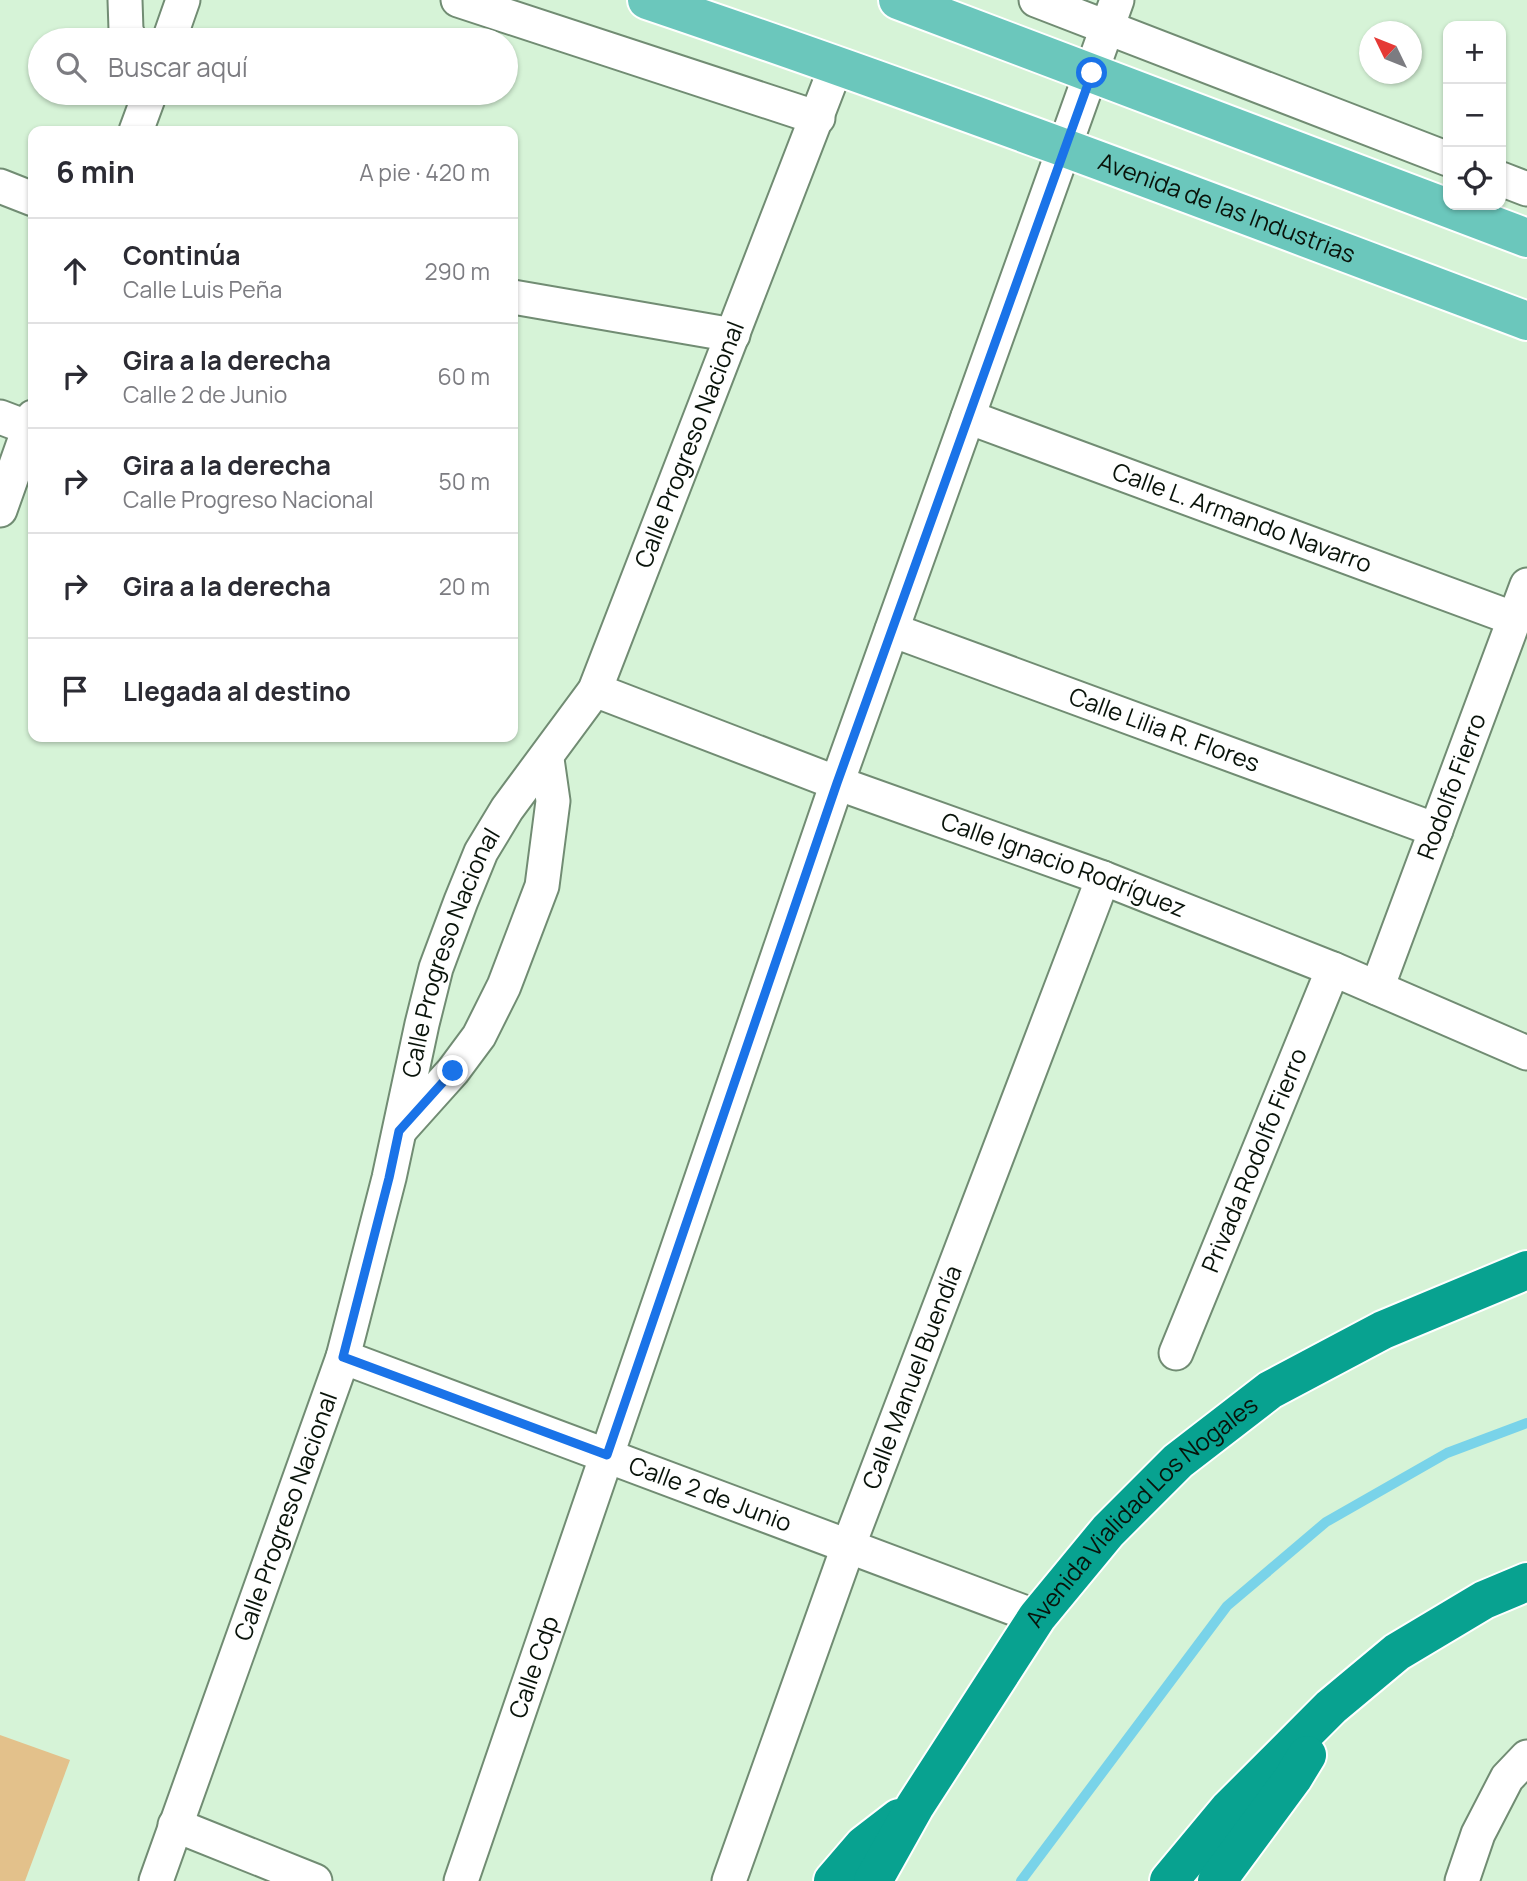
<!DOCTYPE html>
<html lang="es">
<meta charset="utf-8">
<style>
:root{--surface:#fff;--page:#f2f2f3;--text:#2b2b33;--muted:#7c7c81;--line:#e1e1e2}
body{margin:0;font-family:Manrope,sans-serif;background:var(--page);color:var(--text)}
.controls{position:absolute;right:21px;top:21px;display:grid;overflow:hidden;border-radius:14px;box-shadow:0 2px 5px #0004}
.controls button{width:63px;height:63px;display:grid;place-items:center;padding:0;border:0;border-bottom:2px solid var(--line);background:var(--surface);color:var(--text);font:35px sans-serif}
.compass{position:absolute;left:1359px;top:21px;width:63px;height:63px;border-radius:50%;background:var(--surface);box-shadow:0 2px 5px #0004;rotate:313deg}
.stop{position:absolute;width:21px;height:21px;margin:-16px;border:5px solid #1a73e8;border-radius:50%;background:#fff}
.stop.end{background:#1a73e8;border-color:#fff;box-shadow:0 2px 7px #0008}
.list{margin:0;padding:0;list-style:none}
h2{display:flex;justify-content:space-between;align-items:center;height:91px;margin:0;padding:0 28px;font-size:30px}
h2 small{font-size:23px;font-weight:400;color:var(--muted)}
.list li{display:grid;grid-template-columns:46px 1fr auto;gap:21px;align-items:center;box-sizing:border-box;height:105px;padding:0 28px;border-top:2px solid var(--line)}
.list b{display:block;font-size:26px;white-space:nowrap}
.list p{margin:0;font-size:23px;white-space:nowrap;color:var(--muted)}
.list em{font-size:23px;font-style:normal;color:var(--muted)}
.icon{flex:none;width:38px;height:38px;fill:none;stroke:currentColor;stroke-width:2;stroke-linecap:round;stroke-linejoin:round}
.map{position:relative;flex:none;width:1527px;height:1881px;overflow:hidden}
.search{position:absolute;background:var(--surface);box-shadow:0 2px 5px #0004;left:28px;top:28px;width:490px;height:77px;display:flex;align-items:center;gap:18px;box-sizing:border-box;padding:0 24px;border-radius:38px;color:var(--muted);font-size:26px}
.panel{position:absolute;background:var(--surface);box-shadow:0 2px 5px #0004;left:28px;top:126px;width:490px;height:616px;border-radius:14px}
.map>svg:first-child{display:block}
</style>
<div class="map">
<svg width="1527" height="1881" viewBox="0 0 1527 1881">
<rect width="100%" height="100%" fill="#d6f3d7"/>
<polygon fill="#e3c18b" points="0,1735 70,1760 25,1881 0,1881"/>
<g fill="none" stroke-linecap="round" stroke-linejoin="round">
<polyline stroke="#79d3e9" stroke-width="10" points="1021,1881 1227,1606 1326,1522 1447,1453 1527,1423"/>
<defs>
<g id="minor">
<polyline points="125,0 126,30 130,40"/>
<polyline points="458,0 818,118"/>
<polyline points="1036,0 1448,159"/>
<polyline points="169,40 183,0"/>
<polyline points="136,131 150,93"/>
<polyline points="1501,179 1527,189"/>
<polyline points="0,186 33,199"/>
<polyline points="513,297 733,335"/>
<polyline points="0,417 29,428"/>
<path id="s1" d="M 968,417 L 1515,619"/>
<polyline points="0,510 33,417"/>
<path id="s2" d="M 892,630 L 1436,830"/>
<path id="s3" d="M 595,690 L 837,783 L 1103,878 L 1333,969 L 1527,1053"/>
<path id="s4" d="M 1377,988 L 1527,585"/>
<polyline points="401,1129 453,1071 479,1036 504,986 542,886 553,801 547,759"/>
<path id="s5" d="M 1176,1353 L 1333,969"/>
<path id="s6" d="M 343,1357 L 1037,1617"/>
<polyline points="175,1825 315,1881"/>
<path id="s7" d="M 156,1881 L 343,1357 L 389,1178 L 422,1024 L 436,968 L 461,901 L 481,852 L 507,809 L 595,690 L 837,64"/>
<path id="s8" d="M 461,1881 L 837,783 L 1117,0"/>
<path id="s9" d="M 729,1881 L 848,1547 L 1103,878"/>
<polyline points="1462,1881 1478,1834 1507,1778 1527,1757"/>
</g>
<g id="major">
<path id="s10" d="M 647,0 C 943,100 1235,211 1527,321"/>
<polyline points="898,0 1527,238"/>
</g>
<g id="highway">
<polyline points="833,1881 864,1845 899,1818"/>
<path id="s11" d="M 873,1881 L 915,1806 L 1037,1617 L 1108,1531 L 1178,1461 L 1270,1390 L 1383,1330 L 1527,1270"/>
<polyline points="1169,1881 1229,1809 1331,1707 1397,1652 1484,1600 1527,1582"/>
<polyline points="1217,1881 1293,1778 1307,1755"/>
</g>
</defs>
<use href="#minor" stroke="#718c73" stroke-width="37"/>
<use href="#major" stroke="#fff" stroke-width="42"/>
<use href="#highway" stroke="#fff" stroke-width="42"/>
<use href="#minor" stroke="#fff" stroke-width="33"/>
<use href="#major" stroke="#6bc7bc" stroke-width="38"/>
<use href="#highway" stroke="#08a290" stroke-width="38"/>
</g>
<g fill="none" stroke-linecap="round" stroke-linejoin="round">
<polyline stroke="#1a73e8" stroke-width="9" points="453,1071 399,1131 389,1178 343,1357 607,1455 837,783 1092,73"/>
</g>
<g text-anchor="middle" stroke-width="6" stroke-linejoin="round" paint-order="stroke">
<g font-size="24" fill="#09130a" stroke="#fff">
<text dy="8" stroke="none"><textPath href="#s10" startOffset="616">Avenida de las Industrias</textPath></text>
<text dy="8" stroke="none"><textPath href="#s7" startOffset="1542">Calle Progreso Nacional</textPath></text>
<text dy="8" stroke="none"><textPath href="#s1" startOffset="292">Calle L. Armando Navarro</textPath></text>
<text dy="8" stroke="none"><textPath href="#s2" startOffset="290">Calle Lilia R. Flores</textPath></text>
<text dy="8" stroke="none"><textPath href="#s4" startOffset="215">Rodolfo Fierro</textPath></text>
<text dy="8" stroke="none"><textPath href="#s3" startOffset="500">Calle Ignacio Rodríguez</textPath></text>
<text dy="8" stroke="none"><textPath href="#s7" startOffset="975">Calle Progreso Nacional</textPath></text>
<text dy="8" stroke="none"><textPath href="#s5" startOffset="208">Privada Rodolfo Fierro</textPath></text>
<text dy="8" stroke="none"><textPath href="#s9" startOffset="536">Calle Manuel Buendía</textPath></text>
<text dy="8" stroke="none"><textPath href="#s6" startOffset="392">Calle 2 de Junio</textPath></text>
<text dy="8" stroke="none"><textPath href="#s11" startOffset="460">Avenida Vialidad Los Nogales</textPath></text>
<text dy="8" stroke="none"><textPath href="#s7" startOffset="387">Calle Progreso Nacional</textPath></text>
<text dy="8" stroke="none"><textPath href="#s8" startOffset="226">Calle Cdp</textPath></text>
</g>
</g>
</svg>
<div class="controls">
<button>+</button>
<button>−</button>
<button><svg class="icon" aria-label="locate" viewBox="0 0 24 24"><circle cx="12" cy="12" r="6"/><path d="M12 2v4M12 18v4M2 12h4M18 12h4"/></svg></button>
</div>
<svg class="compass" viewBox="-18 -18 36 36"><path d="M0-13l5 13h-10z" fill="#e53935"/><path d="M0 13l5-13h-10z" fill="#7c7c81"/></svg>
<div class="stop" style="left:1092px;top:73px"></div>
<div class="stop end" style="left:453px;top:1071px"></div>
<div class="search"><svg class="icon" aria-label="search" viewBox="0 0 24 24"><circle cx="10" cy="10" r="6"/><path d="M15 15l6 6"/></svg>Buscar aquí</div>
<section class="panel">
<h2>6 min<small>A pie · 420 m</small></h2>
<ul class="list">
<li><svg class="icon" aria-label="ahead" viewBox="0 0 24 24"><path d="M12 20V5M6 11l6-6 6 6"/></svg><div><b>Continúa</b><p>Calle Luis Peña</p></div><em>290 m</em></li>
<li><svg class="icon" aria-label="right" viewBox="0 0 24 24"><path d="M7 20v-9h11M14 6l5 5-5 5"/></svg><div><b>Gira a la derecha</b><p>Calle 2 de Junio</p></div><em>60 m</em></li>
<li><svg class="icon" aria-label="right" viewBox="0 0 24 24"><path d="M7 20v-9h11M14 6l5 5-5 5"/></svg><div><b>Gira a la derecha</b><p>Calle Progreso Nacional</p></div><em>50 m</em></li>
<li><svg class="icon" aria-label="right" viewBox="0 0 24 24"><path d="M7 20v-9h11M14 6l5 5-5 5"/></svg><div><b>Gira a la derecha</b></div><em>20 m</em></li>
<li><svg class="icon" aria-label="arrive" viewBox="0 0 24 24"><path d="M6 21V4h12l-3 4 3 4H6"/></svg><div><b>Llegada al destino</b></div></li>
</ul>
</section>
</div>
